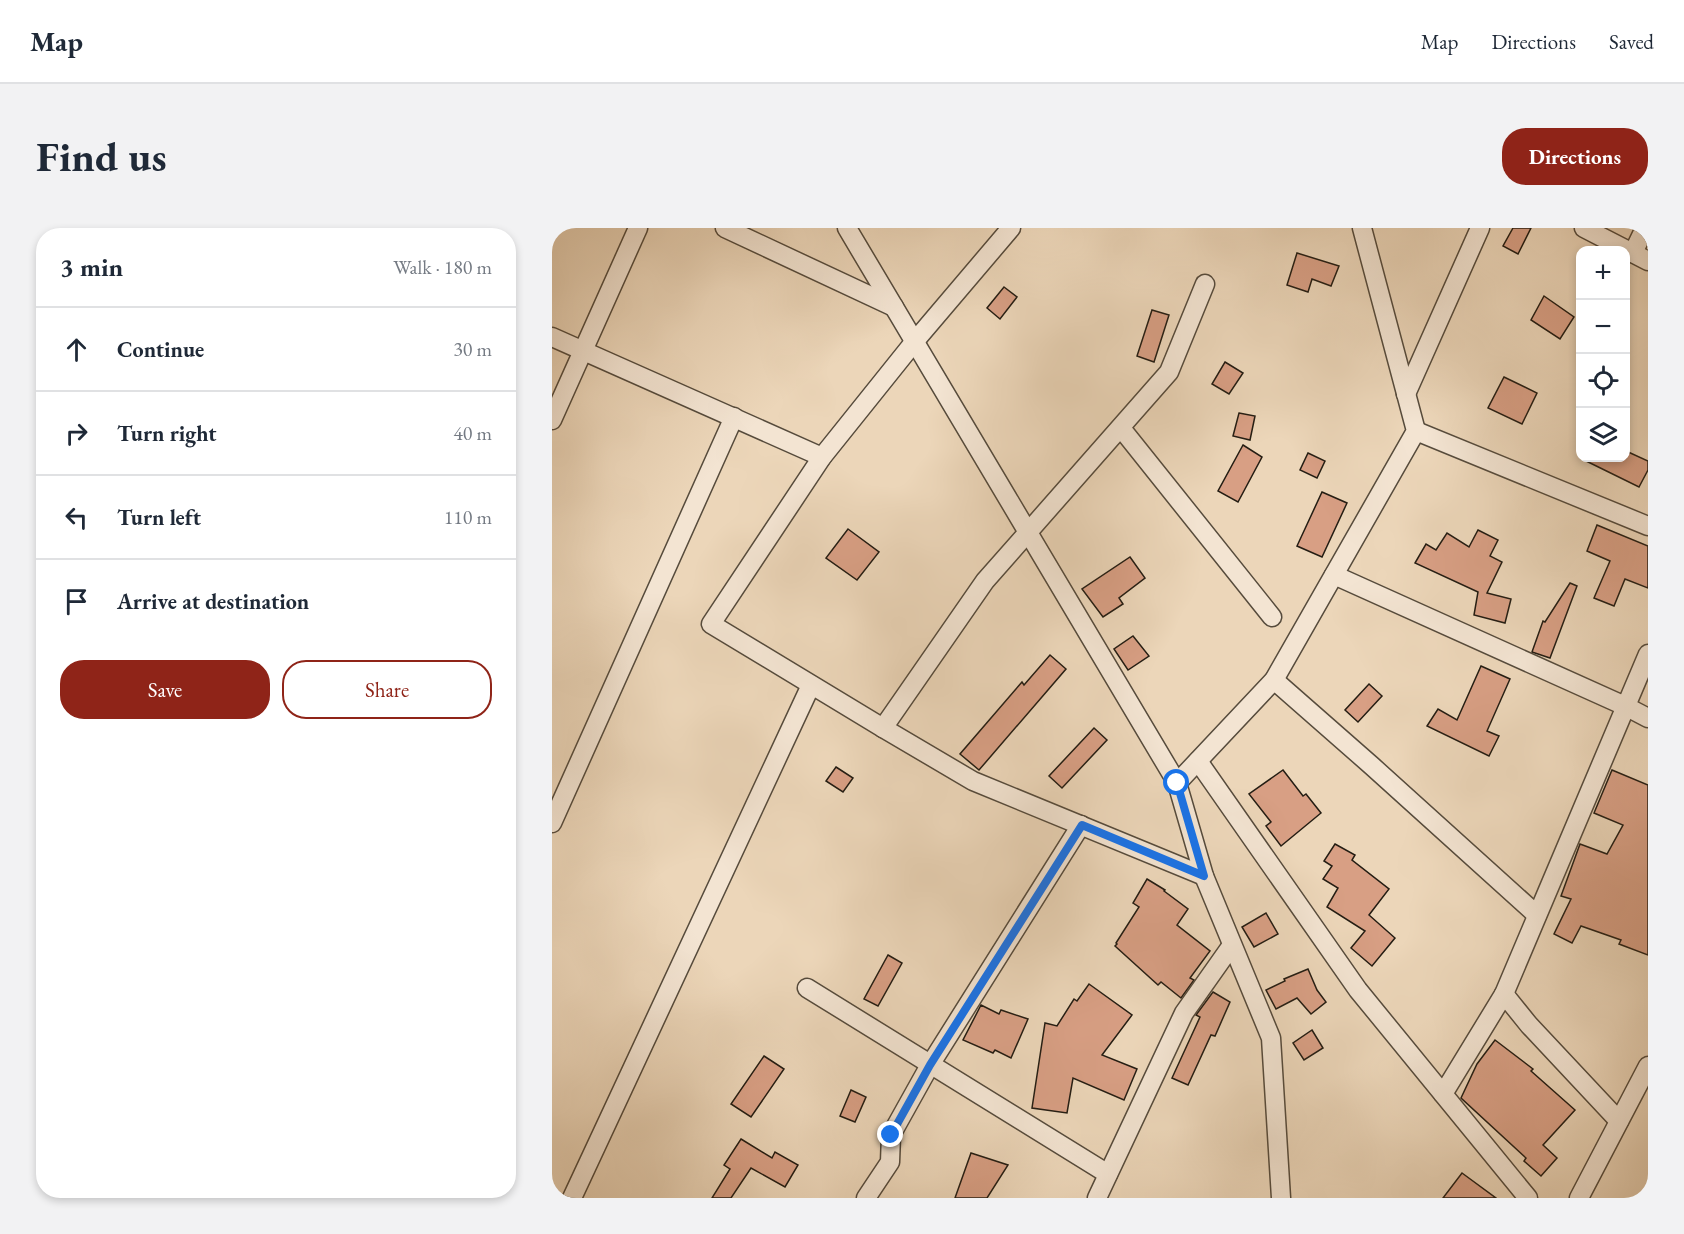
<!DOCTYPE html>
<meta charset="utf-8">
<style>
:root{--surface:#fff;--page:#f2f2f3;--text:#1f2937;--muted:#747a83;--line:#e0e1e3;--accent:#8f2418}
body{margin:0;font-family:"EB Garamond",serif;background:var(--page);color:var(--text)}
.controls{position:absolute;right:18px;top:18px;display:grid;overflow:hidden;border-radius:12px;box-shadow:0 3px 9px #0003}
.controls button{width:54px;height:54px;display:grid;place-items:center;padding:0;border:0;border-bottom:2px solid var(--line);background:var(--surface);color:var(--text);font:30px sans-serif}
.stop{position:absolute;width:18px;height:18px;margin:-14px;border:4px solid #1a73e8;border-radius:50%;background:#fff}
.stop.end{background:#1a73e8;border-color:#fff;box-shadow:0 2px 6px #0008}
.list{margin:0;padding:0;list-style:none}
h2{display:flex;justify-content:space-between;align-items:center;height:78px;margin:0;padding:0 24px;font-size:26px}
h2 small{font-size:20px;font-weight:400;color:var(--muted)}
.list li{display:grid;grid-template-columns:39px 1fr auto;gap:18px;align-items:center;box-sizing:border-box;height:84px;padding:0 24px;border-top:2px solid var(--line)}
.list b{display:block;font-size:22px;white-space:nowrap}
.list em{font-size:20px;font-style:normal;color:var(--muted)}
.actions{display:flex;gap:12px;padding:18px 24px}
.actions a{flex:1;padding:14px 0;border:2px solid var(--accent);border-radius:24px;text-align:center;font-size:21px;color:var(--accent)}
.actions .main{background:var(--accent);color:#fff}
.icon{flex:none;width:33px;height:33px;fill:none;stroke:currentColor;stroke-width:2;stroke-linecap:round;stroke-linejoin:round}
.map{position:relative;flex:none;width:1096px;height:970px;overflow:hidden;border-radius:24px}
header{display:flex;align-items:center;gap:36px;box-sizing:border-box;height:84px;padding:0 30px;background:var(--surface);border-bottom:2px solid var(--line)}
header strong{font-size:28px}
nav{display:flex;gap:33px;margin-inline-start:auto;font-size:21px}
.intro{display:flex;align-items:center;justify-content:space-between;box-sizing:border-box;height:144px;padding:0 36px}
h1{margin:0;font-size:42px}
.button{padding:15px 27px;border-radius:24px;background:var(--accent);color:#fff;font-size:21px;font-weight:700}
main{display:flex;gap:36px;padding:0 36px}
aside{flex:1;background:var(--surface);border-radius:24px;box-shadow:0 3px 9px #0003}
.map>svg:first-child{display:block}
</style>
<header>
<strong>Map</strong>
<nav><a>Map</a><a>Directions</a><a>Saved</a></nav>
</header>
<div class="intro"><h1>Find us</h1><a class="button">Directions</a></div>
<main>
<aside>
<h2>3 min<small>Walk · 180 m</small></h2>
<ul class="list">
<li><svg class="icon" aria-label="ahead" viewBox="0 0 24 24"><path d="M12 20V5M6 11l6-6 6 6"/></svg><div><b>Continue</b></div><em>30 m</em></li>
<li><svg class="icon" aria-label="right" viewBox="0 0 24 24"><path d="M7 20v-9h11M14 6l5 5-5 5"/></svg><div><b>Turn right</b></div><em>40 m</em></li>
<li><svg class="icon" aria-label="left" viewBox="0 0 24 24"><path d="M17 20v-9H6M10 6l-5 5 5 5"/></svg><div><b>Turn left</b></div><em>110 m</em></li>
<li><svg class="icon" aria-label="arrive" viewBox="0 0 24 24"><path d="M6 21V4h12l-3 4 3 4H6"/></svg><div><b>Arrive at destination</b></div></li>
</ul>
<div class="actions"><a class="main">Save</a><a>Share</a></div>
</aside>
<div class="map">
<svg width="1096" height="970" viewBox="0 0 1096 970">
<rect width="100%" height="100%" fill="#ecd6b9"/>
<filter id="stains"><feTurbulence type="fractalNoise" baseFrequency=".00333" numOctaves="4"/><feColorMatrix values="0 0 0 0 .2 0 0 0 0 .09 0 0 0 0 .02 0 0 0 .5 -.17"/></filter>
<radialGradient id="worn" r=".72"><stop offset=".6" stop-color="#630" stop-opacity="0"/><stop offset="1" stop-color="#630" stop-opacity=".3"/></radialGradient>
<g fill="#d89f84" stroke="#241d13" stroke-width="1.5">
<polygon points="961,0 979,0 966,26 951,18"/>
<polygon points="745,25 787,38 779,58 760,51 756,64 735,57"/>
<polygon points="452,59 465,69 448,91 435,80"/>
<polygon points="992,68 1022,89 1008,111 979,92"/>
<polygon points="600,82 617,87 602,134 585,128"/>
<polygon points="673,134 691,145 677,166 660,156"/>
<polygon points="952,149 985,165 970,196 936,180"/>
<polygon points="687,185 703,188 698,212 681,208"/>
<polygon points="691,217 710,229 686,274 666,263"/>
<polygon points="1074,223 1096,233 1096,242 1087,259 1028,230 1074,230"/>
<polygon points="756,225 773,233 765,250 748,242"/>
<polygon points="770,264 795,275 770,329 745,318"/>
<polygon points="1045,297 1096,318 1096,360 1073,351 1062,378 1042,370 1058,333 1035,323"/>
<polygon points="296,301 327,324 305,352 274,330"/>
<polygon points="926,302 946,312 938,328 950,334 935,365 959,371 953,395 922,387 926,364 863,335 874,316 884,322 895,305 917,319"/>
<polygon points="578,329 593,350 567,370 571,376 551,389 530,361"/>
<polygon points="1018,355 1025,358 998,430 980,424 991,393 993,394"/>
<polygon points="581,408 597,428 576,442 562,421"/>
<polygon points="498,427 514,441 427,542 408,526 470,454 472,457"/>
<polygon points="929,438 958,451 935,503 947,508 937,528 875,498 886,481 905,492"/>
<polygon points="817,456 830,468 806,494 793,482"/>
<polygon points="542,500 555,512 510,560 497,548"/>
<polygon points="284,539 301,550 291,564 274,553"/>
<polygon points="731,542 751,568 754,566 769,585 729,618 714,598 719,594 697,566"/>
<polygon points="1060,542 1096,557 1096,727 1067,716 1069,712 1029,698 1020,715 1002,706 1019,671 1009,668 1028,616 1055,626 1071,597 1042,585"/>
<polygon points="783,616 803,627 800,632 837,661 817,687 843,710 820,738 799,720 813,703 775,679 786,660 771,651 780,638 772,633"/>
<polygon points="595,651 613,662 612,663 636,681 625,697 658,723 638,750 642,752 629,770 609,754 606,757 563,718 565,716 564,715 587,679 581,675"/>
<polygon points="714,685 726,706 702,719 690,699"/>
<polygon points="336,727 350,735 326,778 312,771"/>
<polygon points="756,741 765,762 774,774 759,786 745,770 724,781 714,762 733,753 732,751"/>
<polygon points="537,756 580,787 550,827 585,841 572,872 521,850 515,885 480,880 493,795 505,798 522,771 525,773"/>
<polygon points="661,764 678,774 663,808 659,807 636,857 620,850 648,789 644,787"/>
<polygon points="429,777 447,786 449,782 476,791 459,830 443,822 441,825 411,812"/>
<polygon points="760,802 771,820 752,832 741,815"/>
<polygon points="943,812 981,841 979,843 1023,882 991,917 1005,930 989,948 972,933 974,930 909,870 925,836"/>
<polygon points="212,828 232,841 199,889 179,876"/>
<polygon points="299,862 314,869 303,894 288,888"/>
<polygon points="189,911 220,930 223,924 246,937 233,959 199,940 179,970 160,970 178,941 172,937"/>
<polygon points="419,925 456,937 435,970 403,970"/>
<polygon points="910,945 944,970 891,970"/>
</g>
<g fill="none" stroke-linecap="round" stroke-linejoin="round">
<defs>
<g id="street">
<polyline points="173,0 342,79"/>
<polyline points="295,0 625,555 652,648 719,810 729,970"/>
<polyline points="459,0 363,113 270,229 159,396 331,500 421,553 652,648"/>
<polyline points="1032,0 1096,33"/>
<polyline points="1081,25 1093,0"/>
<polyline points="0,109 270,229"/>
<polyline points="854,166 928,0"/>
<polyline points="0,192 86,0"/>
<polyline points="569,200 720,389"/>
<polyline points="864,203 1096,298"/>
<polyline points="782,347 1073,478 1096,490"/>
<polyline points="722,452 820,538 985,687"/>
<polyline points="331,500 433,353 617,144 653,56"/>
<polyline points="646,533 806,762 976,970"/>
<polyline points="625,555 722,452 864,203 810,0"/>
<polyline points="0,595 182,189"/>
<polyline points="255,760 556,946"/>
<polyline points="952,766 977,797 1067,893"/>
<polyline points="891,866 952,766 1096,426"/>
<polyline points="20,970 259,457"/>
<polyline points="314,970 338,934 339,907 378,837 529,597"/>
<polyline points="545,970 632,785 680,717"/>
<polyline points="1027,970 1096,838"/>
</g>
</defs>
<use href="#street" stroke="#564b3c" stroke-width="21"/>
<use href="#street" stroke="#f3e4d2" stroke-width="18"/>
</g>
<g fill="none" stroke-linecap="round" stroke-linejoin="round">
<polyline stroke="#1a73e8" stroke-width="8" points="339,907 378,837 530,597 652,648 625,555"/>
</g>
<rect width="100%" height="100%" filter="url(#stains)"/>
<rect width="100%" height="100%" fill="url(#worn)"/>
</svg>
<div class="controls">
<button>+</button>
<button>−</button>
<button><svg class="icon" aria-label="locate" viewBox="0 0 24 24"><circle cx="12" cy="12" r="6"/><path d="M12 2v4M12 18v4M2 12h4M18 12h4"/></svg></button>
<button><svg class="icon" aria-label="layers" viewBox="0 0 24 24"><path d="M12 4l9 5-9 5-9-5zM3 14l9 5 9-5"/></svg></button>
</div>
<div class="stop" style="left:625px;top:555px"></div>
<div class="stop end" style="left:339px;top:907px"></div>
</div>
</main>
